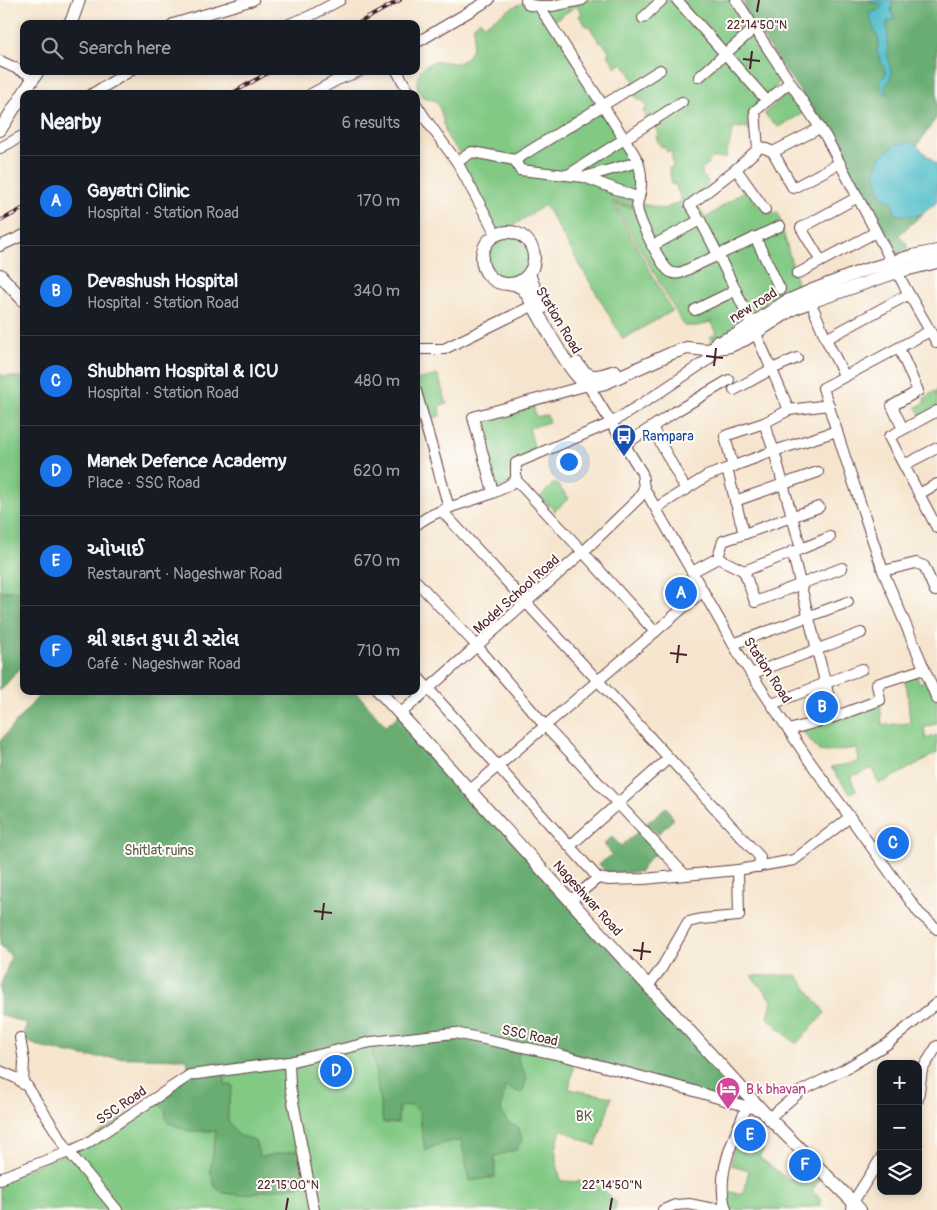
<!DOCTYPE html>
<meta charset="utf-8">
<style>
:root{--surface:#171b24;--page:#242831;--text:#f1f3f6;--muted:#9ea1a6;--line:#363941;--accent:#1a73e8}
body{margin:0;font-family:Pangolin,"Noto Sans Gujarati",sans-serif;background:var(--page);color:var(--text)}
.controls{position:absolute;right:15px;bottom:15px;display:grid;overflow:hidden;border-radius:10px;box-shadow:0 2px 8px #0003}
.controls button{width:45px;height:45px;display:grid;place-items:center;padding:0;border:0;border-bottom:1px solid var(--line);background:var(--surface);color:var(--text);font:25px sans-serif}
.you{position:absolute;left:568px;top:461px;width:18px;height:18px;margin:-12px;border:4px solid #fff;border-radius:50%;background:#1a73e8;box-shadow:0 0 0 8px #1a73e833}
.badge{display:grid;place-items:center;width:32px;height:32px;border-radius:50%;background:var(--accent);color:#fff;font-size:16px;font-weight:700}
.pin{position:absolute;translate:-50% -50%;border:2px solid #fff;box-shadow:0 1px 5px #0006}
.list{margin:0;padding:0;list-style:none}
h2{display:flex;justify-content:space-between;align-items:center;height:65px;margin:0;padding:0 20px;font-size:21px}
h2 small{font-size:16px;font-weight:400;color:var(--muted)}
.list li{display:grid;grid-template-columns:32px 1fr auto;gap:15px;align-items:center;box-sizing:border-box;height:90px;padding:0 20px;border-top:1px solid var(--line)}
.list b{display:block;font-size:19px;white-space:nowrap}
.list p{margin:0;font-size:16px;white-space:nowrap;color:var(--muted)}
.list em{font-size:16px;font-style:normal;color:var(--muted)}
.icon{flex:none;width:28px;height:28px;fill:none;stroke:currentColor;stroke-width:2;stroke-linecap:round;stroke-linejoin:round}
.map{position:relative;flex:none;width:937px;height:1210px;overflow:hidden}
.search{position:absolute;background:var(--surface);box-shadow:0 2px 8px #0003;left:20px;top:20px;width:400px;height:55px;display:flex;align-items:center;gap:12px;box-sizing:border-box;padding:0 18px;border-radius:10px;color:var(--muted);font-size:19px}
.panel{position:absolute;background:var(--surface);box-shadow:0 2px 8px #0003;left:20px;top:90px;width:400px;height:605px;border-radius:10px}
.map>svg:first-child{display:block}
</style>
<div class="map">
<svg width="937" height="1210" viewBox="0 0 937 1210">
<rect width="100%" height="100%" fill="#fdfcf7"/>
<filter id="ink" filterUnits="userSpaceOnUse"><feTurbulence type="fractalNoise" baseFrequency=".02" numOctaves="2"/><feDisplacementMap in="SourceGraphic" scale="10" xChannelSelector="R" yChannelSelector="G"/><feConvolveMatrix kernelMatrix="1 2 1 2 8 2 1 2 1" color-interpolation-filters="sRGB"/></filter>
<filter id="wash" filterUnits="userSpaceOnUse"><feTurbulence type="fractalNoise" baseFrequency=".0096" numOctaves="4" result="noise"/><feDisplacementMap in="SourceGraphic" scale="20" xChannelSelector="R" yChannelSelector="G"/><feGaussianBlur stdDeviation="1.12" result="paint"/><feColorMatrix in="noise" values="0 0 0 0 0 0 0 0 0 0 0 0 0 0 0 0 0 1.4 0 .05"/><feComposite in="paint" operator="in"/></filter>
<g filter="url(#wash)">
<rect width="100%" height="100%" fill="#f6e5ce"/>
<g fill="#82c984" stroke="#667458">
<path d="M 539,0 L 730,0 L 732,7 L 743,19 L 747,30 L 753,36 L 763,53 L 779,75 L 779,82 L 772,92 L 763,97 L 754,128 L 751,133 L 746,127 L 733,129 C 732,134 731,137 730,142 C 729,148 726,151 726,158 L 711,158 L 708,164 L 702,170 L 702,175 L 708,181 L 707,186 L 692,197 L 706,218 L 745,190 L 767,213 L 778,212 L 799,291 L 782,297 L 779,293 L 765,302 L 769,312 L 716,341 L 710,343 L 711,336 L 717,333 L 711,321 C 702,327 694,326 684,326 L 615,204 L 636,208 L 642,204 L 664,209 L 682,201 L 675,184 L 672,185 L 669,168 L 673,167 L 671,151 L 667,152 L 664,146 L 661,147 L 656,137 L 659,134 L 654,125 L 648,131 L 644,124 L 648,121 L 643,111 L 647,108 L 641,99 L 638,101 L 632,91 L 636,84 L 623,63 L 616,67 L 607,54 L 610,52 L 602,42 L 600,43 L 589,26 L 587,27 L 579,16 L 582,13 L 576,6 L 551,23 L 638,162 L 633,206 L 612,202 L 672,311 L 623,339 L 545,205 L 505,231 L 496,234 L 457,162 L 464,157 C 458,150 449,142 446,133 C 443,124 443,115 439,107 C 436,96 425,102 419,92 C 416,86 417,80 419,74 C 421,69 423,68 427,65 C 441,55 453,70 466,58 C 475,49 473,37 474,26 L 480,20 L 484,25 L 510,9 L 526,1 L 533,4 Z"/>
<polygon points="790,90 807,111 778,127 764,114"/>
<circle cx="508" cy="257" r="21"/>
<polygon points="0,375 24,378 24,591 0,591"/>
<polygon points="438,375 447,404 439,406 440,416 425,421 416,390 416,380"/>
<polygon points="937,390 937,411 922,419 916,407 925,403 924,398"/>
<polygon points="533,405 536,417 547,415 549,422 529,428 536,454 516,463 516,480 493,492 473,417"/>
<polygon points="555,482 569,498 555,511 540,497"/>
<polygon points="916,672 919,683 928,679 937,700 937,723 924,728 926,739 937,735 937,753 887,780 878,784 873,768 850,777 856,790 850,794 831,767 859,762 857,748 828,752 819,751 799,727 880,700 882,725 910,723 907,688 902,676"/>
<polygon points="797,975 825,1013 796,1044 768,1018 772,1000 751,976"/>
<polygon points="455,1033 575,1059 569,1089 612,1097 596,1146 585,1141 561,1129 556,1149 556,1159 561,1181 589,1182 604,1190 616,1202 615,1210 0,1210 0,1180 69,1152 190,1075 371,1042"/>
<polygon points="734,1143 749,1155 756,1144 764,1150 759,1157 790,1181 799,1169 806,1174 811,1168 820,1179 812,1191 822,1200 819,1202 821,1205 802,1209 802,1210 767,1209 730,1210 725,1191 743,1194 749,1170 731,1165"/>
</g>
<g fill="#69ad72" stroke="#5a664e">
<polygon points="744,0 937,0 937,117 917,146 913,142 892,200 916,216 926,211 899,235 907,244 908,252 895,256 891,241 810,106 745,13"/>
<polygon points="0,591 24,591 24,664 0,691"/>
<path d="M 43,691 L 355,691 L 386,726 L 400,714 L 762,1111 L 520,1047 L 518,1059 L 527,1078 L 522,1093 L 505,1087 L 501,1110 L 507,1122 L 519,1128 L 522,1141 L 516,1150 L 495,1156 L 495,1177 L 470,1181 L 461,1141 C 447,1141 436,1145 425,1151 L 419,1112 L 412,1105 L 399,1107 L 398,1123 L 383,1123 L 371,1042 L 289,1062 L 225,1070 L 225,1084 L 233,1086 L 228,1107 L 228,1121 L 238,1135 L 255,1140 L 260,1157 L 304,1149 L 309,1184 L 241,1195 L 224,1193 L 215,1187 L 210,1172 L 216,1131 L 188,1131 L 167,1122 L 165,1110 L 154,1099 L 189,1075 L 187,1059 L 89,1057 L 43,1048 L 21,1039 L 27,1024 L 0,1015 L 0,987 L 11,957 L 0,946 L 0,741 Z"/>
<polygon points="666,807 674,819 658,834 646,824"/>
<polygon points="640,830 659,851 647,861 640,872 606,872 599,864 612,855 604,844 612,837 621,846"/>
</g>
<g fill="#50bdca" stroke="#4d6e7a">
<polygon points="869,0 893,0 891,12 895,19 887,22 888,57 891,72 891,77 885,87 888,93 887,95 881,88 881,80 886,73 877,52 879,40 873,27 869,12 877,11 883,5 871,2"/>
<path d="M 913,142 L 937,165 L 937,202 C 920,217 918,217 895,214 L 892,200 L 882,197 L 875,171 L 881,157 L 894,145 Z"/>
</g>
</g>
<g filter="url(#ink)">
<g fill="none" stroke-linecap="round" stroke-linejoin="round">
<defs>
<g id="minor">
<polyline points="677,0 767,101"/>
<polyline points="736,0 826,137 906,289 937,343"/>
<polyline points="539,6 552,6 582,0"/>
<polyline points="643,18 662,0"/>
<polyline points="173,24 253,0"/>
<polyline points="289,24 310,16 340,0"/>
<polyline points="416,43 489,0"/>
<polyline points="0,61 35,77"/>
<polyline points="397,71 410,94"/>
<polyline points="699,77 748,34"/>
<polyline points="92,94 130,71"/>
<polyline points="311,94 337,80 360,71"/>
<polyline points="416,104 427,121 457,162 496,234"/>
<polyline points="820,128 773,152 793,188 840,163"/>
<polyline points="0,148 24,135"/>
<polyline points="758,149 755,111 790,82"/>
<polyline points="515,160 520,170 584,177 638,162 634,154 539,6 529,5 526,0"/>
<polyline points="457,162 472,152 515,160 660,70"/>
<path d="M 638,162 C 642,173 642,182 640,193 C 638,199 636,206 638,212 C 641,224 661,265 669,271 C 673,274 676,274 680,273 L 780,226"/>
<polyline points="736,169 765,210"/>
<polyline points="568,175 682,102"/>
<polyline points="584,177 639,198"/>
<polyline points="700,220 690,205 736,169 758,149 762,147 773,152"/>
<polyline points="755,237 780,289"/>
<polyline points="0,246 24,235"/>
<path d="M 652,246 L 700,220 C 733,282 762,345 789,410 L 764,423 L 774,451 L 707,476 L 656,508"/>
<polyline points="821,261 801,228 858,197"/>
<polyline points="797,274 876,232"/>
<polyline points="695,310 736,290"/>
<polyline points="814,310 826,339"/>
<polyline points="930,331 823,388 845,457 883,571 937,699"/>
<polyline points="899,348 918,391 892,406 903,429"/>
<polyline points="416,349 444,349 534,305"/>
<polyline points="845,377 826,339 909,294"/>
<polyline points="734,390 772,369 797,358"/>
<polyline points="416,391 449,508"/>
<polyline points="789,410 829,405"/>
<polyline points="937,411 889,437 937,528"/>
<polyline points="654,426 654,431 686,490"/>
<polyline points="624,445 678,410 729,380"/>
<polyline points="904,465 937,448"/>
<polyline points="733,467 725,436 764,423"/>
<polyline points="516,480 583,552 655,632"/>
<polyline points="493,492 473,417 588,385 642,473 644,488 744,663 808,759 919,913 937,929"/>
<polyline points="919,494 937,484"/>
<polyline points="735,501 818,472"/>
<polyline points="442,511 760,857 759,867"/>
<path d="M 416,525 C 445,502 487,502 516,480 L 516,463 L 611,423 L 654,396 L 709,359 L 717,349 L 716,341"/>
<polyline points="744,534 819,507"/>
<polyline points="801,549 830,537"/>
<polyline points="718,558 744,571 801,549 774,451 837,431"/>
<polyline points="744,571 755,602 842,568"/>
<polyline points="883,571 916,563 924,566 935,591 937,591"/>
<polyline points="692,572 718,558 723,541 744,534 727,469"/>
<polyline points="416,581 477,646 545,726 685,875"/>
<polyline points="733,644 848,602"/>
<polyline points="751,674 861,633"/>
<polyline points="416,675 598,878 609,880 644,879 738,870 794,860 850,817"/>
<polyline points="772,704 862,669"/>
<polyline points="400,714 583,552 639,498 644,488"/>
<polyline points="834,717 880,700 877,684 924,669"/>
<polyline points="789,730 834,717 792,551"/>
<polyline points="470,790 703,591"/>
<polyline points="570,846 669,758"/>
<polyline points="570,901 598,878"/>
<polyline points="648,986 661,969 688,922 701,919 739,916 738,870"/>
<polyline points="20,1038 24,1061 23,1084"/>
<polyline points="289,1062 290,1086 314,1210"/>
<polyline points="0,1071 16,1078 27,1086 69,1152 117,1210"/>
<polyline points="918,1099 922,1070 937,1046"/>
<polyline points="769,1118 801,1091 845,1069 887,1044 937,1003"/>
<polyline points="0,1180 5,1176 69,1152 86,1144 190,1075 289,1062 371,1042 455,1033 561,1055 691,1090 762,1111"/>
<polyline points="852,1209 853,1202 881,1158"/>
<polyline points="663,1210 675,1205 689,1204 709,1208 726,1209"/>
<path d="M 726,1210 C 725,1205 723,1200 723,1194 C 720,1165 736,1133 747,1106"/>
</g>
<g id="major">
<polyline points="69,24 72,20 79,0"/>
<polyline points="0,130 38,71"/>
<circle cx="508" cy="258" r="26"/>
<polyline points="529,274 537,295 544,307"/>
<polyline points="0,275 24,301"/>
<path d="M 514,284 L 522,288 L 526,293 C 538,312 569,375 586,384 C 592,387 598,385 605,383 L 672,353 L 687,348 L 706,350 L 730,346 L 746,339 L 793,309 L 805,304 L 897,272 L 937,262"/>
<polyline points="724,340 736,335 785,302 815,289 862,271 912,256 937,251"/>
<path d="M 577,363 C 588,381 598,377 615,371"/>
<polyline points="379,691 745,1092 769,1118 853,1202 860,1210"/>
</g>
</defs>
<use href="#minor" stroke="#643d43" stroke-width="12"/>
<use href="#major" stroke="#643d43" stroke-width="14"/>
<use href="#minor" stroke="#fff" stroke-width="10"/>
<use href="#major" stroke="#fff" stroke-width="12"/>
<defs>
<g id="rail">
<polyline points="357,24 400,0"/>
<polyline points="231,94 271,71"/>
<polyline points="0,221 24,208"/>
</g>
</defs>
<use href="#rail" stroke="#4a1f2b" stroke-width="4"/>
<use href="#rail" stroke="#fdfcf7" stroke-width="2" stroke-dasharray="5.5" stroke-linecap="butt"/>
</g>
</g>
<path fill="none" stroke="#4a1f2b" stroke-width="2" d="M 757,12 L 759,0M 743,59 L 760,61M 750,69 L 752,51M 706,356 L 723,358M 714,366 L 716,348M 670,653 L 687,655M 677,663 L 679,645M 314,911 L 332,913M 322,920 L 324,903M 633,950 L 651,952M 641,960 L 643,942M 286,1210 L 288,1198M 610,1210 L 612,1198"/>
<defs>
<symbol id="bus-pin" viewBox="-11 -11 22 30"><path d="M0 17L-7.5 6A9.5 9.5 0 1 1 7.5 6Z" fill="#1a4fb4" stroke="#fdfcf7"/><path d="M-5-6H5V4H4V6H2V4H-2V6H-4V4H-5ZM-3.5-4V0h7V-4ZM-3.5 1.2v1.5H-2V1.2ZM2 1.2v1.5H3.5V1.2Z" fill="#fff"/></symbol>
<symbol id="hotel-pin" viewBox="-11 -11 22 30"><path d="M0 17L-7.5 6A9.5 9.5 0 1 1 7.5 6Z" fill="#d1479c" stroke="#fdfcf7"/><path d="M-6-4.5h1.5V1H6V5H4.5V3h-9V5H-6ZM-4 0a1.8 1.8 0 1 1 3.6 0ZM.5 0V-2.5h3Q6-2.5 6 0Z" fill="#fff"/></symbol>
</defs>
<g fill-rule="evenodd">
<use href="#bus-pin" x="610" y="422" width="28" height="38"/>
<use href="#hotel-pin" x="714" y="1075" width="28" height="38"/>
</g>
<g text-anchor="middle" stroke-width="4" stroke-linejoin="round" paint-order="stroke">
<g font-size="14" fill="#4a1f2b" stroke="#fdfcf7">
<text transform="translate(753 305) rotate(-32)" y="5">new road</text>
<text transform="translate(559 320) rotate(59)" y="5">Station Road</text>
<text transform="translate(516 594) rotate(-42)" y="5">Model School Road</text>
<text transform="translate(768 670) rotate(57)" y="5">Station Road</text>
<text transform="translate(588 898) rotate(48)" y="5">Nageshwar Road</text>
<text transform="translate(530 1035) rotate(12)" y="5">SSC Road</text>
<text transform="translate(121 1105) rotate(-34)" y="5">SSC Road</text>
</g>
<g font-size="14" fill="#164399" stroke="#fdfcf7" text-anchor="start">
<text x="642" y="441">Rampara</text>
</g>
<g font-size="14" fill="#5e5a4a" stroke="#fdfcf7">
<text x="159" y="855">Shitlat ruins</text>
<text x="584" y="1121">BK</text>
</g>
<g font-size="14" fill="#b23c85" stroke="#fdfcf7" text-anchor="start">
<text x="746" y="1094">B k bhavan</text>
</g>
</g>
<g font-size="12" text-anchor="middle" fill="#4a1f2b" stroke="#fdfcf7" stroke-width="4" stroke-linejoin="round" paint-order="stroke">
<text x="757" y="29">22°14'50"N</text>
<text x="288" y="1189">22°15'00"N</text>
<text x="612" y="1189">22°14'50"N</text>
</g>
</svg>
<div class="controls">
<button>+</button>
<button>−</button>
<button><svg class="icon" aria-label="layers" viewBox="0 0 24 24"><path d="M12 4l9 5-9 5-9-5zM3 14l9 5 9-5"/></svg></button>
</div>
<div class="you"></div>
<div class="pin badge" style="left:681px;top:593px">A</div>
<div class="pin badge" style="left:822px;top:707px">B</div>
<div class="pin badge" style="left:893px;top:843px">C</div>
<div class="pin badge" style="left:336px;top:1071px">D</div>
<div class="pin badge" style="left:750px;top:1135px">E</div>
<div class="pin badge" style="left:805px;top:1165px">F</div>
<div class="search"><svg class="icon" aria-label="search" viewBox="0 0 24 24"><circle cx="10" cy="10" r="6"/><path d="M15 15l6 6"/></svg>Search here</div>
<section class="panel">
<h2>Nearby<small>6 results</small></h2>
<ul class="list">
<li><span class="badge">A</span><div><b>Gayatri Clinic</b><p>Hospital · Station Road</p></div><em>170 m</em></li>
<li><span class="badge">B</span><div><b>Devashush Hospital</b><p>Hospital · Station Road</p></div><em>340 m</em></li>
<li><span class="badge">C</span><div><b>Shubham Hospital &amp; ICU</b><p>Hospital · Station Road</p></div><em>480 m</em></li>
<li><span class="badge">D</span><div><b>Manek Defence Academy</b><p>Place · SSC Road</p></div><em>620 m</em></li>
<li><span class="badge">E</span><div><b>ઓખાઈ</b><p>Restaurant · Nageshwar Road</p></div><em>670 m</em></li>
<li><span class="badge">F</span><div><b>શ્રી શકત કુપા ટી સ્ટોલ</b><p>Café · Nageshwar Road</p></div><em>710 m</em></li>
</ul>
</section>
</div>
